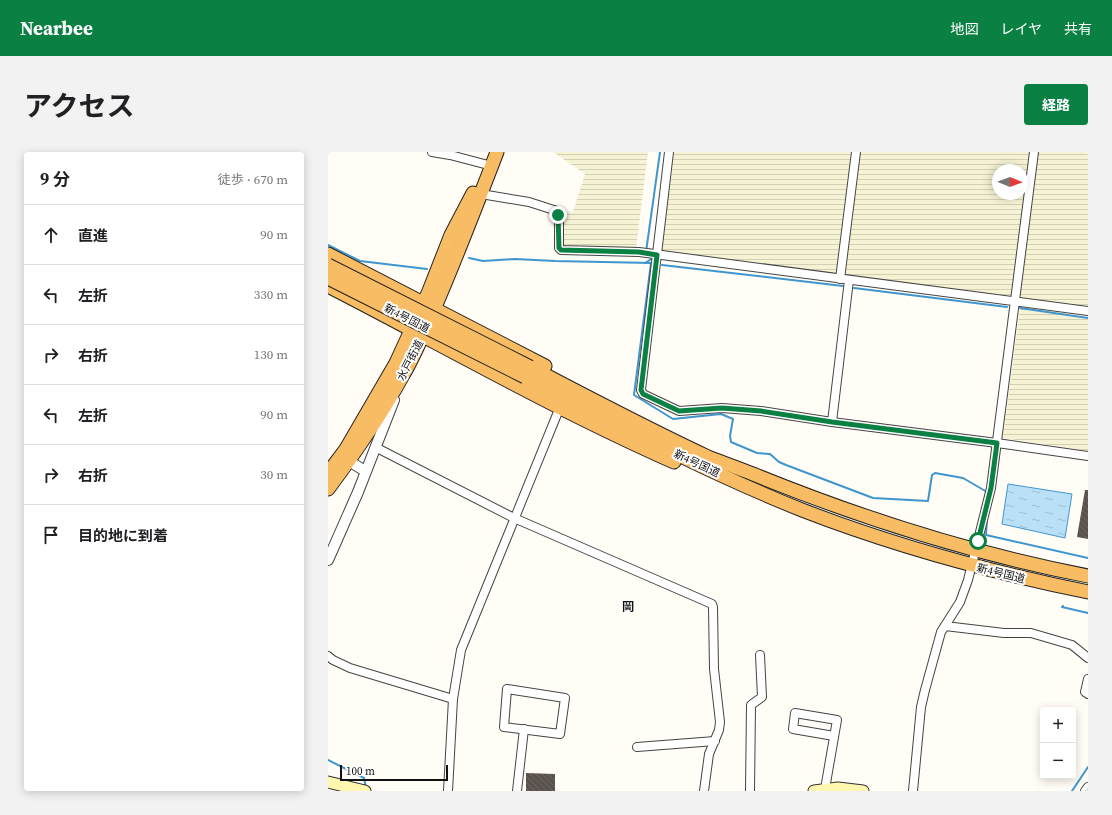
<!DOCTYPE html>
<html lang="ja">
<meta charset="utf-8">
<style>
:root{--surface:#fff;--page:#f2f2f2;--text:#202124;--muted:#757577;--line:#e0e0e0;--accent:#0b8043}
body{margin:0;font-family:"Source Serif 4","Noto Sans JP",serif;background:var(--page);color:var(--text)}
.controls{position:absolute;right:12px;bottom:12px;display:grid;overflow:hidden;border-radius:4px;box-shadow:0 2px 10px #0003}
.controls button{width:36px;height:36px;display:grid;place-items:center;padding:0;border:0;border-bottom:1px solid var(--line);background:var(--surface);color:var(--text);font:20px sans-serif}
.compass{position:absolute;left:664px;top:12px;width:36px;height:36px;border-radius:50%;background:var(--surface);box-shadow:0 2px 10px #0003;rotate:91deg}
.scale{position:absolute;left:12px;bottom:10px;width:108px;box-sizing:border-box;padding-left:4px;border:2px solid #111;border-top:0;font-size:11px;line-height:14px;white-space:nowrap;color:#111;-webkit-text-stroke:3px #fff;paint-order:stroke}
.stop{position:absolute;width:12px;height:12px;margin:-9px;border:3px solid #0b8043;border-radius:50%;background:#fff}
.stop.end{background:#0b8043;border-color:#fff;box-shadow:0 1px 4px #0008}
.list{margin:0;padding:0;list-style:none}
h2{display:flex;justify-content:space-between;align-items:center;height:52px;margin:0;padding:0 16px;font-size:17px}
h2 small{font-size:13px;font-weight:400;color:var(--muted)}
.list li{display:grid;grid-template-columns:26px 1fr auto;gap:12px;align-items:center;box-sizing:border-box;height:60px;padding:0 16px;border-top:1px solid var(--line)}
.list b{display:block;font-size:15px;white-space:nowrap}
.list em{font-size:13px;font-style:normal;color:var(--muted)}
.icon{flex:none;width:22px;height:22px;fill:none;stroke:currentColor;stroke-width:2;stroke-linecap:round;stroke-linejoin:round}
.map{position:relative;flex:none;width:760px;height:639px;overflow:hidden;border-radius:4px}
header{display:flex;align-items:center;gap:24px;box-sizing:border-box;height:56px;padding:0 20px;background:var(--accent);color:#fff}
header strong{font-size:19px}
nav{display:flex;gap:22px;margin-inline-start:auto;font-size:14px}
.intro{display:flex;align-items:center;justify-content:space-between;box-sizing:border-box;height:96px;padding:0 24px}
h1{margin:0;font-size:28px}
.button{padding:10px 18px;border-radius:4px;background:var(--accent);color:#fff;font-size:14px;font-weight:700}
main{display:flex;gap:24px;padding:0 24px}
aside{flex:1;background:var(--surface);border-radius:4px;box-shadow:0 2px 10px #0003}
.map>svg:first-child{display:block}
</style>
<header>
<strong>Nearbee</strong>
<nav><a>地図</a><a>レイヤ</a><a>共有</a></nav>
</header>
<div class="intro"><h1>アクセス</h1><a class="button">経路</a></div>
<main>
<aside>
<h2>9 分<small>徒歩 · 670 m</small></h2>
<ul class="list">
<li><svg class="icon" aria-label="ahead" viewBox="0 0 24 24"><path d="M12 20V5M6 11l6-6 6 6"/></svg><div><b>直進</b></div><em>90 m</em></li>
<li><svg class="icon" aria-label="left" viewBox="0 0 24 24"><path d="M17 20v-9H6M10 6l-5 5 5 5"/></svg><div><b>左折</b></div><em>330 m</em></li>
<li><svg class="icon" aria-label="right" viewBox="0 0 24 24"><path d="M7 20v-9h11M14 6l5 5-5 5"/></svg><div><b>右折</b></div><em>130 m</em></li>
<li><svg class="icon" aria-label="left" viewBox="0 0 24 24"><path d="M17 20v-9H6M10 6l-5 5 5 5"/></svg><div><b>左折</b></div><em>90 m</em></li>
<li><svg class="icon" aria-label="right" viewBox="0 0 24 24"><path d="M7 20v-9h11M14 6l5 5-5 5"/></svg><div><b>右折</b></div><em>30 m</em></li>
<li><svg class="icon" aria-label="arrive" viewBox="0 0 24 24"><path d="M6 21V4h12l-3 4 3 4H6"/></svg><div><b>目的地に到着</b></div></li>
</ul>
</aside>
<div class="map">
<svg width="760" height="639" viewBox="0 0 760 639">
<defs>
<pattern id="farmland-rules" width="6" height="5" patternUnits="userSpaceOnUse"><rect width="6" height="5" fill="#f6f3d4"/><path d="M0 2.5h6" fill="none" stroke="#d2cfb5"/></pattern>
<pattern id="water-ripples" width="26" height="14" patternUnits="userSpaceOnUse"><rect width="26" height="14" fill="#b9e0f7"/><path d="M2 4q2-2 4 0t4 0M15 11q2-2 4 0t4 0" fill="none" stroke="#9ebfd3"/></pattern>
<pattern id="building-back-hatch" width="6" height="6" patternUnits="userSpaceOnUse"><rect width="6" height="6" fill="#5a524d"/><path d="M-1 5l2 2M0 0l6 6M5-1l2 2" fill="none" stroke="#6d6662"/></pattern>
</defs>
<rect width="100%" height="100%" fill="#fffdf5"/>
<g fill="url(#farmland-rules)" fill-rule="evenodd">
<polygon points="225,0 320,0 308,97 232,97 233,59 245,60 257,22"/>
<polygon points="345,0 523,0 508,122 333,99"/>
<path d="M 532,0 L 703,0 L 684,144 L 515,123 ZM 670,18 L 694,18 L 694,42 L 670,42 Z"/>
<polygon points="710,0 760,0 760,155 691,146"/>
<polygon points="692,156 760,167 760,299 675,286"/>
</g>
<polygon fill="url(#water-ripples)" stroke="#3f96cf" points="680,332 744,342 737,386 674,372"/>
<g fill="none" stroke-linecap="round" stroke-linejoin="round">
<g stroke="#3f96cf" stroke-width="2">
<polyline points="0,93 32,109 99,117"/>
<polyline points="318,100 332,0"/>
<polyline points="141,106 155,109 187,107 227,109 323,111"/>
<polyline points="317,111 325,106"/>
<polyline points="323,111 306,243 345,267 393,262 405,267 402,284 403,290 429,301 442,302 451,310 458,313 545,346 600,349 604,323 607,321 635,326 659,340"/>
<polyline points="334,113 515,134"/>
<polyline points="526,136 679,155"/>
<polyline points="692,156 760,166"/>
<polyline points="659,367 658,383 760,406"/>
<polyline points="735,454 734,455 760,461"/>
<polyline points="0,608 36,626 38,636"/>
<polyline points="744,639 760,615"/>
</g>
</g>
<g fill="url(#building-back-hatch)">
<polygon points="757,338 760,338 760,387 749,385"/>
<polygon points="198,621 227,622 227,639 198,639"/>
</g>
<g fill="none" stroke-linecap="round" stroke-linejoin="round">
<defs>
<g id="minor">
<polyline points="104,0 122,3 164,14"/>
<polyline points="341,0 313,238 315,242 351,259 394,256 433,259 504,270 669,291 760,304"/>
<polyline points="153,42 201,50 229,59 231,63 231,96 233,98 311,100 760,159"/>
<polyline points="512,127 528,0"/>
<polyline points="504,270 521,128"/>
<polyline points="47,295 186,366 384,452 385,455 386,517 392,570 391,578 381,602 376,639"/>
<polyline points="617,474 676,481 703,481 744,493 760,506"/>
<polyline points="0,504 5,508 22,516 125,547"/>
<polyline points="760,527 757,540 760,542"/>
<polygon points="179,537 237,546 232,582 176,575"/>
<polyline points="309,595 387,589"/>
<polyline points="497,637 509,568 467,561 465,577 506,584"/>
<polyline points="120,639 125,547 133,498 232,255"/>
<polyline points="189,639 196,577"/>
<polyline points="422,639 423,553 434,545 432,503"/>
<polyline points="585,639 593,555 597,538 613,480 632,450 640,428 663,336 706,0"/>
<polyline points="757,639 760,635"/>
</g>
<g id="tertiary">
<polyline points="19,302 21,309 37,319"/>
<polyline points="0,408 30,340 66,248"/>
</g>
<g id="secondary">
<polyline points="0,630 37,639"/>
<polyline points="486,639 510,636 535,639"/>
</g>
<g id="trunk">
<polyline points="0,102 217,214"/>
<path d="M 0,134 C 115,193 228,258 346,310"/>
<path d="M 202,215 C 261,246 320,277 380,305 C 395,311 410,316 425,322 C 533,366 646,402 760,424"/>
<path d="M 197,225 C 288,272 379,320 474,358 C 567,394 662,420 760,440"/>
<polyline points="0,321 18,297 68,211 101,139 123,83 145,41"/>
<path d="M 0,337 C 27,301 53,263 75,223 C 88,201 97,178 107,155 C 129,104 149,52 169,0"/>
</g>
</defs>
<use href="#minor" stroke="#444" stroke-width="10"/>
<use href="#tertiary" stroke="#444" stroke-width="12"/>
<use href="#secondary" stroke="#333" stroke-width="13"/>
<use href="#trunk" stroke="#222" stroke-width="15"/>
<use href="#minor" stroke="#fff" stroke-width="8"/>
<use href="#tertiary" stroke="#fff" stroke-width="10"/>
<use href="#secondary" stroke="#fff6b0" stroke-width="11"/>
<use href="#trunk" stroke="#f7bc64" stroke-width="13"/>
<defs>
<g id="trunk-bridge">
<polyline points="0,113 202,215"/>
<polyline points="0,126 197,225"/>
</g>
</defs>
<use href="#trunk-bridge" stroke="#222" stroke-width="15" stroke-linecap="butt"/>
<use href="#trunk-bridge" stroke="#f7bc64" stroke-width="13"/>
</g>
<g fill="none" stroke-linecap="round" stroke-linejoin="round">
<polyline stroke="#0b8043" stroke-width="5" points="230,63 231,96 233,98 311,100 329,103 313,238 315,242 351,259 394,256 433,259 504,270 669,291 663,336 650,389"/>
</g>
<g text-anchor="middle" stroke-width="4" stroke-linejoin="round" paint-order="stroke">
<g font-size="11" fill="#111" stroke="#fff">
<text transform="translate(79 166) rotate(27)" y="4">新4号国道</text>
<text transform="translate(82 208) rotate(-63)" y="4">水戸街道</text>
<text transform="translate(369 311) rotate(25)" y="4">新4号国道</text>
<text transform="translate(673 421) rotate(14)" y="4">新4号国道</text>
</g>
<g font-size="12" font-weight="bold" fill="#111" stroke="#fff">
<text x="300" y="459">岡</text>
</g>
</g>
</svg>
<div class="controls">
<button>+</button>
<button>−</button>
</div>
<svg class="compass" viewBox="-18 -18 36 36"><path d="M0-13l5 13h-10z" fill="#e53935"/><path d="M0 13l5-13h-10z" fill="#757577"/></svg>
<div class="scale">100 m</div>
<div class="stop" style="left:650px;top:389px"></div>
<div class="stop end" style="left:230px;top:63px"></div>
</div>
</main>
